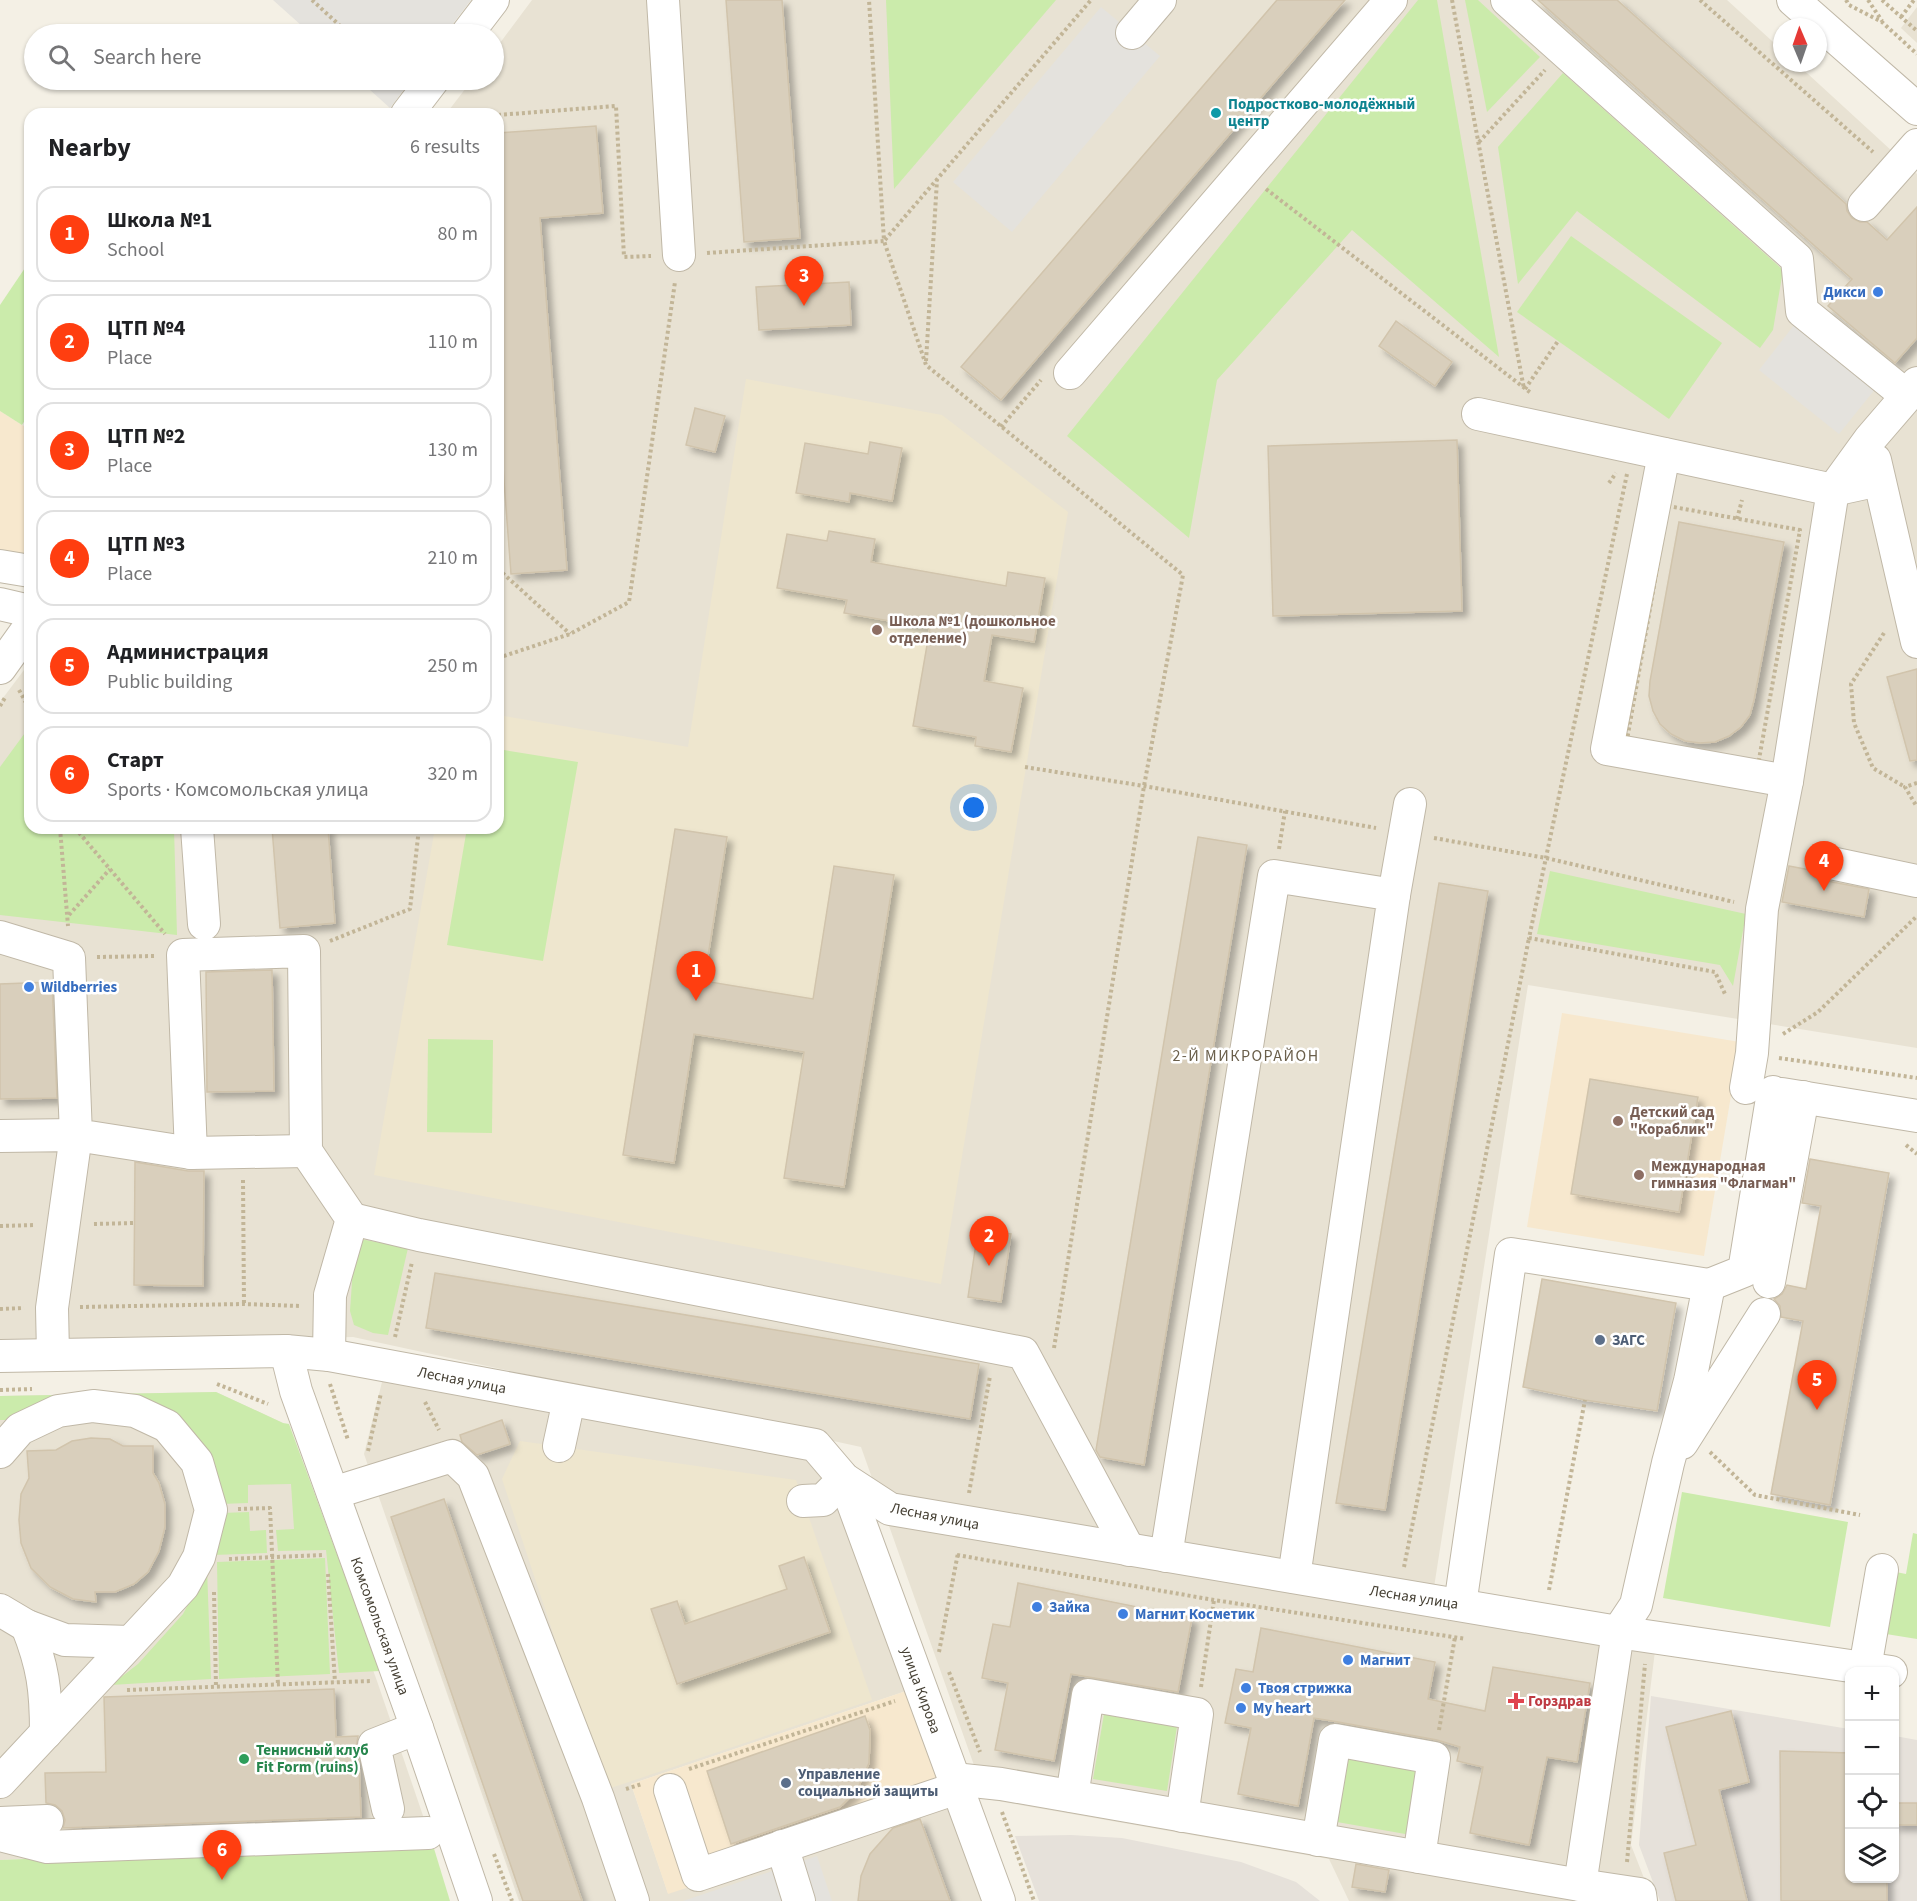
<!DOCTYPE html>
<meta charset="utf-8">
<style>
:root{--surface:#fff;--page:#f6f6f6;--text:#202124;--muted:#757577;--line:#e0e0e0;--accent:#ff3e10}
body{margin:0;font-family:"Source Sans 3",sans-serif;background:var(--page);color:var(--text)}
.controls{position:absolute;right:18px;bottom:18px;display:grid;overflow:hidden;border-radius:12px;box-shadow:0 2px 4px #0004}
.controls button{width:54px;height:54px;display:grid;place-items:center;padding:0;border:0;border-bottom:2px solid var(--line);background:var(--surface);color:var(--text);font:30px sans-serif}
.compass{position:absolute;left:1773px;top:18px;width:54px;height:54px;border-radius:50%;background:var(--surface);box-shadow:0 2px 4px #0004;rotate:358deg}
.you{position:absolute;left:974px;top:808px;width:21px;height:21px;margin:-15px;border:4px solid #fff;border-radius:50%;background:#1a73e8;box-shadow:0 0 0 9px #1a73e833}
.badge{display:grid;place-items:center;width:39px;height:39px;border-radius:50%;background:var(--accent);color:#fff;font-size:20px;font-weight:700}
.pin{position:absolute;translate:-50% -50px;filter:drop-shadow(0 2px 3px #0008)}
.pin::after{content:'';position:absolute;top:32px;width:21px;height:18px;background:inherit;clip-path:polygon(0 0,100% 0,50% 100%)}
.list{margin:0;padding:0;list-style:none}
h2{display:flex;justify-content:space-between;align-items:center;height:78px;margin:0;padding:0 24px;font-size:26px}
h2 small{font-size:20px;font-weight:400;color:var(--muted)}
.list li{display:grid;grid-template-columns:39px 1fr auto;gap:18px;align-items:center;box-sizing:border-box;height:96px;margin:0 12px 12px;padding:0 12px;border:2px solid var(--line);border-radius:18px}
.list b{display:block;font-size:22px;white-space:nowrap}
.list p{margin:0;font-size:20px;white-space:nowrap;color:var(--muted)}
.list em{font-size:20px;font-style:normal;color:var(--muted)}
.icon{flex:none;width:33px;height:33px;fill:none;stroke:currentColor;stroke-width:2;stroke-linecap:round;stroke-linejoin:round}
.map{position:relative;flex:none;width:1917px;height:1901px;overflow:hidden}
.search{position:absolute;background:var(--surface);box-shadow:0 2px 4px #0004;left:24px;top:24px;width:480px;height:66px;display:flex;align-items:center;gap:15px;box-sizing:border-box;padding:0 21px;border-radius:33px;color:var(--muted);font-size:22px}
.panel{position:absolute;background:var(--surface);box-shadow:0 2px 4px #0004;left:24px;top:108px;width:480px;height:726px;border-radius:18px}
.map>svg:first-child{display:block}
</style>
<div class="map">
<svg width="1917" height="1901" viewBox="0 0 1917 1901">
<defs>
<filter id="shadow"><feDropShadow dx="5.5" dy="5.5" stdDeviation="3" flood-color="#0004"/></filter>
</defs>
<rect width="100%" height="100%" fill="#f4f0e5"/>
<g fill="#e8e2d3">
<polygon points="532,0 1727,0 1782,50 1782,63 1796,63 1917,174 1917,1048 1528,985 1430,1613 1655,1651 1631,1845 1653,1901 1349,1901 1329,1859 986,1799 861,1447 353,1337 0,1345 0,702 30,662 30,828 498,828 498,114 446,114 472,80 494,80 494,51"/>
<polygon points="1917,7 1917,43 1901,28"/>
<polygon points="385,1370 795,1450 824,1465 909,1690 631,1784 668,1893 956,1799 989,1901 519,1901 364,1454"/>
<polygon points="216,1392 283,1423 377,1681 432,1842 0,1860 0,1396"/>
</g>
<g fill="#f7e8ce">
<polygon points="0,411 30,430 30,560 0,554"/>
<polygon points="1562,1013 1740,1042 1704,1256 1527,1227"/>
<polygon points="909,1690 956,1799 668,1894 631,1784"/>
</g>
<g fill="#e6e1da">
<polygon points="1651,1696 1849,1729 1850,1878 1894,1878 1895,1736 1917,1740 1917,1901 1660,1901 1639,1845"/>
<polygon points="1071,1835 1122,1838 1241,1862 1296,1882 1320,1901 1039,1901 1015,1836"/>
</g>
<g fill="#eee6ce">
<polygon points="746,379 942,415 1068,512 941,1284 374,1175 435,828 498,828 498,715 688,747"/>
<polygon points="520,1441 796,1480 872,1700 605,1790 502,1479"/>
</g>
<g fill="#cbebab">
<polygon points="886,0 1056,0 894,189"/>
<polygon points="1418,0 1437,0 1499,357 1352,230 1217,380 1189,538 1067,436"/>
<polygon points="1465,0 1478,0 1540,57 1487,112"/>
<polygon points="1563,73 1783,270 1773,330 1760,348 1577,211 1518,284 1498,147"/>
<polygon points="1571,236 1722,343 1669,419 1517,312"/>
<polygon points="29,262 30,412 22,425 0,411 0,305"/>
<polygon points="30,726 30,828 174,828 177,935 0,915 0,767"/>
<polygon points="498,749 578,762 543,961 447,945 467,828 498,828"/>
<polygon points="1550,871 1746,914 1733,986 1720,965 1537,934"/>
<polygon points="428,1039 493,1040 492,1133 427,1132"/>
<polygon points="355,1238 408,1248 388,1335 373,1333 354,1325 350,1311"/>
<polygon points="216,1392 283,1423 289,1424 380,1671 339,1673 326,1550 278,1551 276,1530 294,1529 291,1484 248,1485 248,1503 221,1504 178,1420 0,1420 0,1396"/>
<polygon points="1682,1492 1848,1522 1830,1627 1663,1598"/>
<polygon points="249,1512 250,1531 266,1530 267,1553 213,1555 221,1513"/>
<polygon points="1913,1533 1917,1534 1917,1639 1886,1634 1896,1572 1906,1574"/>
<polygon points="325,1558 330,1674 219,1679 217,1562"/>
<polygon points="207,1568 211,1679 111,1685 138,1664 183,1614"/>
<polygon points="1105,1708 1178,1720 1167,1791 1093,1779"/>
<polygon points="1349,1751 1422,1764 1411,1835 1337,1822"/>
<polygon points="432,1842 450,1901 0,1901 0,1860"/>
</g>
<g fill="#e4e2dd">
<polygon points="273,0 471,0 445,34 311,34"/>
<polygon points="1101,7 1160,56 1012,232 953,182"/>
<polygon points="359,80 411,80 390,108"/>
<polygon points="1795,324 1876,388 1839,434 1759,370"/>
<polygon points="817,1856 832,1901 683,1901"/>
</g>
<g fill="#d9cfbc" stroke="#d1c4ac" stroke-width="1.5" filter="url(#shadow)">
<polygon points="726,0 782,0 800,238 744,242"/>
<polygon points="1277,0 1345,0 1001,400 961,367"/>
<polygon points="1538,0 1617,0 1846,204 1847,211 1852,218 1860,222 1867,222 1887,240 1917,207 1917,338 1895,363 1828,306 1852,279"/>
<polygon points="596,126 603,213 540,218 567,570 511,574 498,401 498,133"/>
<polygon points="849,282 851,325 759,330 756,287"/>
<polygon points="1396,321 1452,362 1435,386 1379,346"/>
<polygon points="695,408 725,416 715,452 686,445"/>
<polygon points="1457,440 1462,611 1273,616 1268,446"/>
<polygon points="870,442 902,448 892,501 850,493 849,502 796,493 805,443 868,454"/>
<polygon points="1679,522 1784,542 1754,700 1750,715 1741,727 1729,736 1715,742 1700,743 1685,741 1671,734 1660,724 1653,711 1649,696 1650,681"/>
<polygon points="829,531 875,539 871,562 1006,586 1008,572 1045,578 1034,642 992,635 984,681 1023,688 1011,752 975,746 976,737 913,726 930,628 844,613 847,600 777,588 787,534 827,541"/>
<polygon points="1917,669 1917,760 1910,761 1887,677"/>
<polygon points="272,828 328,828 335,923 280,928"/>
<polygon points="675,829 727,837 704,981 813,999 834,866 894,875 844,1187 784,1178 804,1052 694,1034 674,1163 623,1155"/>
<polygon points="1198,837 1247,845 1144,1465 1100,1457 1096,1450"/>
<polygon points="1789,866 1810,870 1814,876 1822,880 1869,889 1864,917 1782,902"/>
<polygon points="1439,883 1488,891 1385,1510 1336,1503"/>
<polygon points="272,970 274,1091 207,1092 206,972"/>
<polygon points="52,982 57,1098 0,1099 0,984"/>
<polygon points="1590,1079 1698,1097 1679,1212 1571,1194"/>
<polygon points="1810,1159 1889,1173 1830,1505 1771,1494 1803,1321 1781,1317 1780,1306 1774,1299 1782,1294 1787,1285 1806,1289 1821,1206 1802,1203"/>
<polygon points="135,1162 188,1171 204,1171 203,1286 134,1285"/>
<polygon points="978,1230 1011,1234 1001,1302 968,1297"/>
<polygon points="435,1273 979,1364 970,1419 426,1328"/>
<polygon points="1542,1279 1676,1303 1657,1411 1585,1400 1523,1387"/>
<polygon points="502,1420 510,1444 477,1455 462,1442 460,1435"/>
<polygon points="91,1438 110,1439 123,1446 153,1446 153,1473 159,1483 165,1504 165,1527 159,1551 148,1572 134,1584 115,1592 95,1592 96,1602 73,1599 50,1587 31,1568 21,1543 19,1520 21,1494 29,1478 27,1451 56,1450 72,1441"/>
<polygon points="444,1499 582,1901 523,1901 391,1517"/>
<polygon points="804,1557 830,1632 677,1684 651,1609 677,1601 685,1624 787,1589 779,1566"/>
<polygon points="1018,1583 1192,1618 1178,1692 1071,1674 1054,1761 995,1750 1008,1683 982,1678 993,1624 1010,1627"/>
<polygon points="1261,1628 1435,1662 1428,1699 1485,1711 1493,1667 1590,1683 1577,1762 1547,1757 1529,1845 1470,1833 1483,1767 1457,1761 1460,1747 1437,1740 1338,1722 1314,1718 1298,1806 1238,1794 1251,1728 1225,1723 1236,1669 1253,1672"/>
<polygon points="334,1689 336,1737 358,1736 356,1748 359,1762 361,1817 63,1828 65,1820 62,1811 55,1805 46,1803 45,1773 106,1772 104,1697"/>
<polygon points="1731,1711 1749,1782 1719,1790 1747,1901 1676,1901 1664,1853 1696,1845 1666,1727"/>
<polygon points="865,1716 870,1730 869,1763 857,1790 840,1807 731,1844 707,1771"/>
<polygon points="1780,1751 1850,1753 1850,1878 1887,1878 1887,1901 1781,1901"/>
<rect x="1894" y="1803" width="23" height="22"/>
<polygon points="920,1819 950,1901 858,1901 861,1876 870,1854 893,1828"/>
<polygon points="1356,1864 1389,1870 1385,1892 1352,1887"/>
</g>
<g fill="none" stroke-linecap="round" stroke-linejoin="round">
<defs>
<g id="minor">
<polyline points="663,0 679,255"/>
<polyline points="1507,0 1797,259 1802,311 1907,396 1917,383"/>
<polyline points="1793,0 1917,109"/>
<polyline points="1132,33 1160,0"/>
<polyline points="467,34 493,0"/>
<polyline points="407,114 433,80"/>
<polyline points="1864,205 1917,145"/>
<polyline points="1070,373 1391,0"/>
<polyline points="1478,414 1833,490 1879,480"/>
<polyline points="1664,454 1607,749 1787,781"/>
<polyline points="1875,460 1917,642"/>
<polyline points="0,566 30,571"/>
<polyline points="0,604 30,611"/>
<polyline points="0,668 30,626"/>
<polyline points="197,828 204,924"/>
<polyline points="1826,862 1917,881"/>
<polyline points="1394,895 1410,804"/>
<polyline points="0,937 69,958 76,1135 191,1153 306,1151"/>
<polyline points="1746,1088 1752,1053 1762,909 1787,781 1833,490 1870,439 1907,396"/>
<polyline points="1782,1094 1917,1116"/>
<polyline points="0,1136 76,1135 52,1308 53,1354"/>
<polyline points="191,1153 183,955 304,951 306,1151 352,1219 330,1295 329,1355"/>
<polyline points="352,1219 419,1235 1023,1353 1129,1550"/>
<polyline points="1769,1282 1803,1097"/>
<polyline points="1709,1285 1744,1271 1773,1092"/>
<polyline points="286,1351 296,1391 417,1728 476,1901"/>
<polyline points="0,1356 286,1351 329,1355 815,1445 844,1479 890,1509 1618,1632 1891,1672"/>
<polyline points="1682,1443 1764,1314"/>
<polyline points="559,1446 569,1400"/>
<polyline points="0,1452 20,1429 58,1411 93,1406 135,1411 167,1426 197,1462 211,1510 199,1557 183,1586 0,1782"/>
<polyline points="844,1479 999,1901"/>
<polyline points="333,1493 452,1456 473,1476 598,1798 633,1901"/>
<polyline points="803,1501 823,1500 844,1479"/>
<polyline points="1166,1556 1274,876 1394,895 1294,1577"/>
<polyline points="0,1610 27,1626 65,1640 130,1642"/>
<path d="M 27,1626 C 43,1666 46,1690 46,1733"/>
<polyline points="1865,1668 1882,1570"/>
<polyline points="954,1779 1001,1784 1580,1885 1618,1632 1636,1605 1668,1463 1690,1381 1709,1285 1511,1254 1460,1605"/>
<polyline points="670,1790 698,1875 957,1788"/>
<polyline points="1072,1796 1088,1695 1197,1714 1182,1816"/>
<polyline points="388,1809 374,1745 417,1728"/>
<polyline points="0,1823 47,1821"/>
<polyline points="0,1835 47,1847 428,1833"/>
<polyline points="1318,1840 1335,1740 1434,1758 1419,1857"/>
<polyline points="782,1846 799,1901"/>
<polyline points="1580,1885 1640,1894 1641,1901"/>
</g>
</defs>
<use href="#minor" stroke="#c0b8a7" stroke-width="34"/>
<g stroke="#c2b597" stroke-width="4" stroke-dasharray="3 3" stroke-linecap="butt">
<polyline points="312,0 349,34"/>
<polyline points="1452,0 1524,389"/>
<polyline points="1700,0 1873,152"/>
<polyline points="1846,0 1849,5 1882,22 1917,54"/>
<polyline points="1868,0 1882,21"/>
<polyline points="1882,0 1917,31"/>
<polyline points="1901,17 1914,0"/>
<polyline points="498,115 616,106 624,257 651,256"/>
<polyline points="1479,142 1545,70"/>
<polyline points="1266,189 1531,393"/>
<polyline points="707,253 884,241 869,0"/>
<polyline points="926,361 937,180"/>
<polyline points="1525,389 1558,341"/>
<polyline points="1001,427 1041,380"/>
<polyline points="1627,474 1529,938 1715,972 1725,994"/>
<polyline points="1609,483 1616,473"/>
<polygon points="1668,506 1800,530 1758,765 1627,740"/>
<polyline points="1737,519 1742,500"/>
<polyline points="498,569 570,634"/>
<polyline points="1884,633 1851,684 1854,723 1873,768 1905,787"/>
<polyline points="498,658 570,634 629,602 675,282"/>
<polyline points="19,690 30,710"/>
<polyline points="0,706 6,696"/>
<polyline points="1025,767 1144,786 1376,828"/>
<polyline points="1917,783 1905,787 1917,807"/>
<polyline points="60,828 68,926"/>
<polyline points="75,828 165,934"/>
<polyline points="1434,838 1546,858 1734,902"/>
<polyline points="1279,849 1285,811"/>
<polyline points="69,915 110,869"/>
<polyline points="330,941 410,909 419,828"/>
<polyline points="97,957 155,956"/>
<polyline points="1783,1034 1818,1012 1917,916"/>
<polyline points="1779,1058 1917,1078"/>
<polyline points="1906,1145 1917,1154"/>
<polyline points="243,1180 244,1304"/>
<polyline points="94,1224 134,1223"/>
<polyline points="0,1226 35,1225"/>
<polyline points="80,1307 244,1304 300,1306"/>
<polyline points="0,1309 24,1308"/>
<polyline points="395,1337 412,1262"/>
<polyline points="1054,1348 1144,786 1183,575 926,365 884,241 1091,0"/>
<polyline points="217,1384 268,1404"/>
<polyline points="330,1384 348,1440"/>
<polyline points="0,1390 32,1389"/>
<polyline points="425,1402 439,1430"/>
<polyline points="368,1451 381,1393"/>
<polyline points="1710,1452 1755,1495 1860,1515"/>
<polyline points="969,1493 990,1376"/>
<polyline points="238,1509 270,1508 278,1685"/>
<polyline points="957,1555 1214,1600 1466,1639"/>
<polyline points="229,1559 324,1555"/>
<polyline points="1404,1567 1529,938"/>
<polyline points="328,1574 335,1682"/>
<polyline points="1549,1590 1585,1400"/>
<polyline points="214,1592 216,1687"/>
<polyline points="939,1652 958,1553"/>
<polyline points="949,1672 980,1752"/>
<polyline points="1201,1687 1214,1600"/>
<polyline points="127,1690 371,1681"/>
<polyline points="1439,1730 1455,1637"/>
<polyline points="689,1769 895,1701"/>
<polyline points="626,1789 642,1784"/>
<polyline points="1002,1812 1034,1901"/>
<polyline points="494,1854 512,1901"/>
<polyline points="1627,1862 1645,1664"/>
</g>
<use href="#minor" stroke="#fff" stroke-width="32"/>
</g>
<circle fill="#0f9aa8" stroke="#fff" stroke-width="2" cx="1216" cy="113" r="6"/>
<g fill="#3f7fe0" stroke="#fff" stroke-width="2">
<circle cx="1878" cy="292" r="6"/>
<circle cx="29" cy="987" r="6"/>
<circle cx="1037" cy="1607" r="6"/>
<circle cx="1123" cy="1614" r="6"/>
<circle cx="1348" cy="1660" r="6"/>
<circle cx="1246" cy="1688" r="6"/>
<circle cx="1241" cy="1708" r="6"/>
</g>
<g fill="#8d6e63" stroke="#fff" stroke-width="2">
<circle cx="877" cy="630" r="6"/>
<circle cx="1618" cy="1121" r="6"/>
<circle cx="1639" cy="1175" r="6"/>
</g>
<g fill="#5c6f8a" stroke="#fff" stroke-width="2">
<circle cx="1600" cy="1340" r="6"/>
<circle cx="786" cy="1783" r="6"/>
</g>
<path fill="#e0444e" stroke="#fff" stroke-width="2" d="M1513 1692h6v6h6v6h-6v6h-6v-6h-6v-6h6z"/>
<circle fill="#2e9e5b" stroke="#fff" stroke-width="2" cx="244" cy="1759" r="6"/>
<g text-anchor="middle" stroke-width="5" stroke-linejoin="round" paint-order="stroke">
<g font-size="15" font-weight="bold" fill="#0d838f" stroke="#fff" text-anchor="start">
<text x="1228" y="109">Подростково-молодёжный<tspan x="1228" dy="17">центр</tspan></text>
</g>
<g font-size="15" font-weight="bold" fill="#366cbe" stroke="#fff" text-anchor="start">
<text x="1866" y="297" text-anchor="end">Дикси</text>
<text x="41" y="992">Wildberries</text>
<text x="1049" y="1612">Зайка</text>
<text x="1135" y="1619">Магнит Косметик</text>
<text x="1360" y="1665">Магнит</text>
<text x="1258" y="1693">Твоя стрижка</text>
<text x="1253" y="1713">My heart</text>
</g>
<g font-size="15" font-weight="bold" fill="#785e54" stroke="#fff" text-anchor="start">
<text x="889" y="626">Школа №1 (дошкольное<tspan x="889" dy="17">отделение)</tspan></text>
<text x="1630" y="1117">Детский сад<tspan x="1630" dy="17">"Кораблик"</tspan></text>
<text x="1651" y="1171">Международная<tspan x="1651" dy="17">гимназия "Флагман"</tspan></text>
</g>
<g font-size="15" font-weight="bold" fill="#4e5e75" stroke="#fff" text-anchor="start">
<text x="1612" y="1345">ЗАГС</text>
<text x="798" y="1779">Управление<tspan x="798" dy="17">социальной защиты</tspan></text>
</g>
<g font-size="15" fill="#464034" stroke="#fff">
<text transform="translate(462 1380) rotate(11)" y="5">Лесная улица</text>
<text transform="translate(935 1516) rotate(11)" y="5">Лесная улица</text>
<text transform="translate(1414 1597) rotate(9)" y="5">Лесная улица</text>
<text transform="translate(380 1626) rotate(70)" y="5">Комсомольская улица</text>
<text transform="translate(921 1690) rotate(70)" y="5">улица Кирова</text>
</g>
<g font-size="15" font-weight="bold" fill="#be3a42" stroke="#fff" text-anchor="start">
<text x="1528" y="1706">Горздрав</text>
</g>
<g font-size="15" font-weight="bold" fill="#27864d" stroke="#fff" text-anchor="start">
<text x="256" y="1755">Теннисный клуб<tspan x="256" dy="17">Fit Form (ruins)</tspan></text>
</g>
<g font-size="16" letter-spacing="1.5" fill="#6a5f4b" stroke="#fff">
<text x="1246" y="1061">2-Й МИКРОРАЙОН</text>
</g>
</g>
</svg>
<div class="controls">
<button>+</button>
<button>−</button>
<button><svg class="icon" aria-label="locate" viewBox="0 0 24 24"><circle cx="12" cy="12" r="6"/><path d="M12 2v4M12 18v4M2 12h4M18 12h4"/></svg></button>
<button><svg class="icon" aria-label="layers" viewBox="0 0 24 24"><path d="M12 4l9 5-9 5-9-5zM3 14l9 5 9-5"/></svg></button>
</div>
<svg class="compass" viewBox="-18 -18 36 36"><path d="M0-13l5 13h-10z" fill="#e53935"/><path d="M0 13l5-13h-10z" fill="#757577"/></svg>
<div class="you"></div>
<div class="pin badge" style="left:696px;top:1001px">1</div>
<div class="pin badge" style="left:989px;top:1266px">2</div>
<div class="pin badge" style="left:804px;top:306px">3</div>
<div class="pin badge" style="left:1824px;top:891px">4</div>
<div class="pin badge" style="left:1817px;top:1410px">5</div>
<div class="pin badge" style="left:222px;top:1880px">6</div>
<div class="search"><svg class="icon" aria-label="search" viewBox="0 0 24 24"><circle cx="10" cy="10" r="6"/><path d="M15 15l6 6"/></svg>Search here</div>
<section class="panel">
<h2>Nearby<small>6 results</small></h2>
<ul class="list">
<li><span class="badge">1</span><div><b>Школа №1</b><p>School</p></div><em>80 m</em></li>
<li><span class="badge">2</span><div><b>ЦТП №4</b><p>Place</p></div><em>110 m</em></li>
<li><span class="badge">3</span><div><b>ЦТП №2</b><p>Place</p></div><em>130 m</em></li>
<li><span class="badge">4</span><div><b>ЦТП №3</b><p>Place</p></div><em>210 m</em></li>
<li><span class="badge">5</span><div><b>Администрация</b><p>Public building</p></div><em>250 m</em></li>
<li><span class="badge">6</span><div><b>Старт</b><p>Sports · Комсомольская улица</p></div><em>320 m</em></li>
</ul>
</section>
</div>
